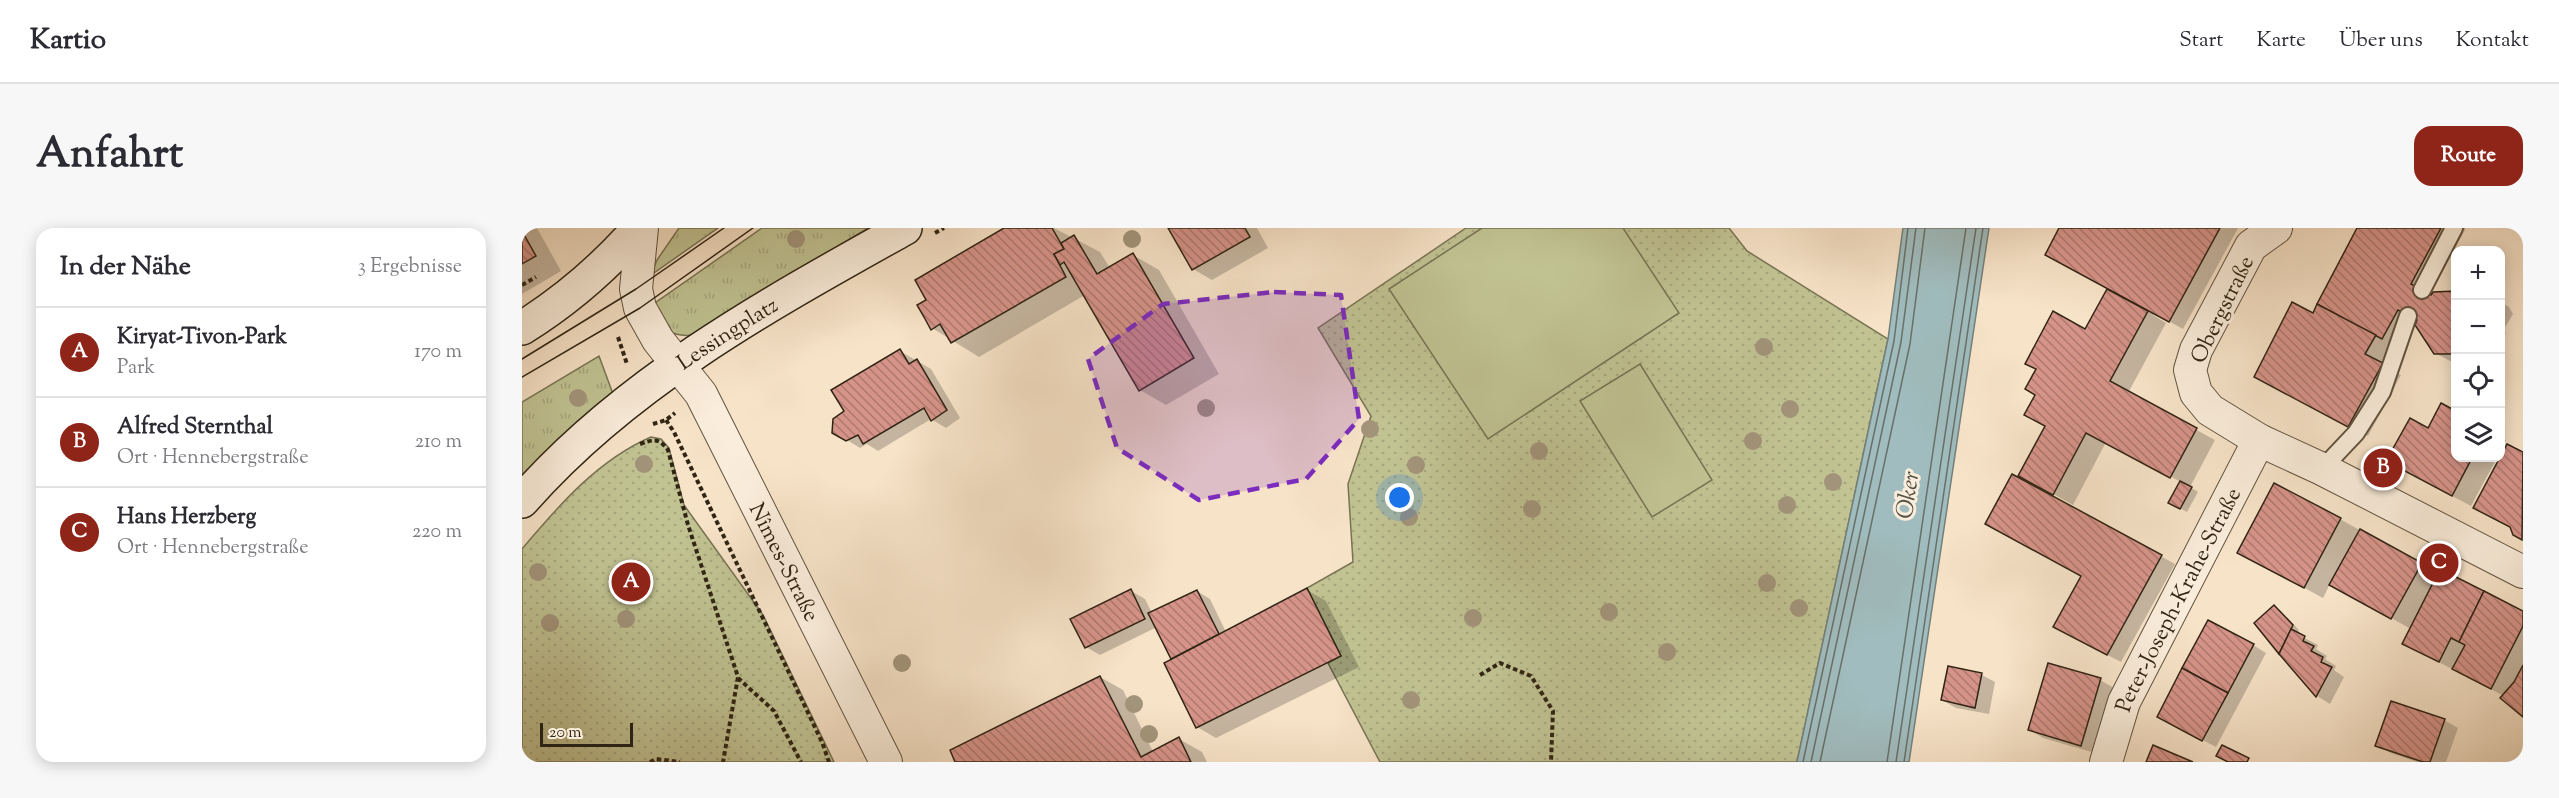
<!DOCTYPE html>
<html lang="de">
<meta charset="utf-8">
<style>
:root{--surface:#fff;--page:#f7f7f7;--text:#2b2b33;--muted:#7c7c81;--line:#e1e1e2;--accent:#8f2418}
body{margin:0;font-family:"Sorts Mill Goudy",serif;background:var(--page);color:var(--text)}
.controls{position:absolute;right:18px;top:18px;display:grid;overflow:hidden;border-radius:12px;box-shadow:0 3px 15px #0003}
.controls button{width:54px;height:54px;display:grid;place-items:center;padding:0;border:0;border-bottom:2px solid var(--line);background:var(--surface);color:var(--text);font:30px sans-serif}
.scale{position:absolute;left:18px;bottom:15px;width:93px;box-sizing:border-box;padding-left:6px;border:3px solid #302514;border-top:0;font-size:16px;line-height:21px;white-space:nowrap;color:#302514;-webkit-text-stroke:4px #faeddb;paint-order:stroke}
.you{position:absolute;left:878px;top:270px;width:21px;height:21px;margin:-15px;border:4px solid #fff;border-radius:50%;background:#1a73e8;box-shadow:0 0 0 9px #1a73e833}
.badge{display:grid;place-items:center;width:39px;height:39px;border-radius:50%;background:var(--accent);color:#fff;font-size:20px;font-weight:700}
.pin{position:absolute;translate:-50% -50%;border:3px solid #fff;box-shadow:0 2px 6px #0006}
.list{margin:0;padding:0;list-style:none}
h2{display:flex;justify-content:space-between;align-items:center;height:78px;margin:0;padding:0 24px;font-size:26px}
h2 small{font-size:20px;font-weight:400;color:var(--muted)}
.list li{display:grid;grid-template-columns:39px 1fr auto;gap:18px;align-items:center;box-sizing:border-box;height:90px;padding:0 24px;border-top:2px solid var(--line)}
.list b{display:block;font-size:22px;white-space:nowrap}
.list p{margin:0;font-size:20px;white-space:nowrap;color:var(--muted)}
.list em{font-size:20px;font-style:normal;color:var(--muted)}
.icon{flex:none;width:33px;height:33px;fill:none;stroke:currentColor;stroke-width:2;stroke-linecap:round;stroke-linejoin:round}
.map{position:relative;flex:none;width:2001px;height:534px;overflow:hidden;border-radius:18px}
header{display:flex;align-items:center;gap:36px;box-sizing:border-box;height:84px;padding:0 30px;background:var(--surface);border-bottom:2px solid var(--line)}
header strong{font-size:28px}
nav{display:flex;gap:33px;margin-inline-start:auto;font-size:21px}
.intro{display:flex;align-items:center;justify-content:space-between;box-sizing:border-box;height:144px;padding:0 36px}
h1{margin:0;font-size:42px}
.button{padding:15px 27px;border-radius:18px;background:var(--accent);color:#fff;font-size:21px;font-weight:700}
main{display:flex;gap:36px;padding:0 36px}
aside{flex:1;background:var(--surface);border-radius:18px;box-shadow:0 3px 15px #0003}
.map>svg:first-child{display:block}
</style>
<header>
<strong>Kartio</strong>
<nav><a>Start</a><a>Karte</a><a>Über uns</a><a>Kontakt</a></nav>
</header>
<div class="intro"><h1>Anfahrt</h1><a class="button">Route</a></div>
<main>
<aside>
<h2>In der Nähe<small>3 Ergebnisse</small></h2>
<ul class="list">
<li><span class="badge">A</span><div><b>Kiryat-Tivon-Park</b><p>Park</p></div><em>170 m</em></li>
<li><span class="badge">B</span><div><b>Alfred Sternthal</b><p>Ort · Hennebergstraße</p></div><em>210 m</em></li>
<li><span class="badge">C</span><div><b>Hans Herzberg</b><p>Ort · Hennebergstraße</p></div><em>220 m</em></li>
</ul>
</aside>
<div class="map">
<svg width="2001" height="534" viewBox="0 0 2001 534">
<defs>
<pattern id="grass-tufts" width="24" height="20" patternUnits="userSpaceOnUse" patternTransform="scale(1.5)"><rect width="24" height="20" fill="#c1c393"/><path d="M3 7l-1-3M5 7V3M7 7l1-3M15 17l-1-3M17 17v-4M19 17l1-3" fill="none" stroke="#a6a77e"/></pattern>
<pattern id="park-dots" width="8" height="8" patternUnits="userSpaceOnUse" patternTransform="scale(1.5)"><rect width="8" height="8" fill="#c1c393"/><path d="M2 2h.1M6 6h.1" fill="none" stroke="#a6a77e" stroke-width="1.8" stroke-linecap="round"/></pattern>
<pattern id="building-back-hatch" width="6" height="6" patternUnits="userSpaceOnUse" patternTransform="scale(1.5)"><rect width="6" height="6" fill="#d69389"/><path d="M-1 5l2 2M0 0l6 6M5-1l2 2" fill="none" stroke="#ae786f"/></pattern>
</defs>
<rect width="100%" height="100%" fill="#f7e3c8"/>
<filter id="stains"><feTurbulence type="fractalNoise" baseFrequency=".00333" numOctaves="4"/><feColorMatrix values="0 0 0 0 .2 0 0 0 0 .09 0 0 0 0 .02 0 0 0 .5 -.17"/></filter>
<radialGradient id="worn" r=".72"><stop offset=".6" stop-color="#630" stop-opacity="0"/><stop offset="1" stop-color="#630" stop-opacity=".3"/></radialGradient>
<g fill="url(#grass-tufts)" stroke="#787454" stroke-width="1.5">
<polygon points="157,0 196,0 129,47 135,32"/>
<path d="M 240,0 L 346,0 L 171,107 C 144,110 142,97 130,77 Z"/>
<polygon points="77,128 91,166 0,251 0,174"/>
</g>
<g fill="url(#park-dots)" stroke="#787454" stroke-width="1.5">
<polygon points="944,0 1207,0 1225,23 1366,111 1275,534 858,534 806,435 819,428 785,360 831,334 826,256 849,188 796,100"/>
<path d="M 129,209 L 139,211 L 147,220 L 162,277 L 241,387 L 312,534 L 0,534 L 0,321 C 37,277 76,232 129,209 Z"/>
</g>
<g fill="#c1c393" stroke="#787454" stroke-width="1.5">
<polygon points="960,0 1101,0 1157,85 966,211 867,61"/>
<polygon points="1118,136 1190,252 1130,289 1058,173"/>
</g>
<polygon fill="#a0bcbe" stroke="#73807a" stroke-width="1.5" points="1381,0 1467,0 1387,534 1275,534 1366,111"/>
<g fill="#0003">
<polygon points="0,0 15,0 39,43 0,66"/>
<polygon points="485,0 532,0 578,24 588,40 611,27 637,42 697,146 644,177 618,162 563,67 457,129 410,100 406,73"/>
<polygon points="647,0 735,0 746,20 690,52 671,41"/>
<polygon points="1539,0 1716,0 1661,101 1632,85 1631,87 1644,95 1606,165 1693,212 1668,259 1676,264 1665,284 1648,275 1659,254 1584,214 1551,277 1517,258 1525,198 1563,103 1586,60"/>
<polygon points="1837,0 1944,0 1909,65 1934,64 1934,136 1913,125 1893,94 1880,120 1861,137 1879,147 1846,208 1753,159"/>
<polygon points="1978,74 1987,79 1991,86 1982,101 1984,105 1978,116"/>
<polygon points="378,123 409,141 438,190 424,200 409,191 356,223 345,216 338,220 312,204 324,184"/>
<polygon points="1978,209 1984,212 1978,223"/>
<polygon points="2000,225 2001,225 2001,311 1992,306"/>
<polygon points="1934,230 1975,230 1949,278 1885,244"/>
<polygon points="1491,248 1653,336 1599,434 1547,407 1561,348"/>
<polygon points="1818,291 1917,347 2001,385 2001,487 1982,468 1905,428 1889,401 1808,356 1801,370 1736,335"/>
<polygon points="785,362 804,373 837,439 694,510 675,499 652,431 635,399 578,427 564,419 609,363 623,371 630,385 675,363 688,371 704,404"/>
<polygon points="1753,379 1759,383 1777,402 1775,406 1796,417 1794,421 1805,428 1803,431 1814,438 1812,442 1822,449 1808,476 1795,468 1758,425"/>
<polygon points="1731,417 1744,425 1694,519 1650,496"/>
<polygon points="1460,447 1473,454 1467,486 1434,480 1420,472"/>
<polygon points="578,449 601,462 631,524 657,511 680,524 685,534 435,534"/>
<polygon points="1578,452 1592,460 1573,525 1521,510 1508,502"/>
<polygon points="1922,492 1936,500 1924,534 1895,534 1869,525 1855,517"/>
</g>
<g fill="none" stroke-linecap="round" stroke-linejoin="round">
<g stroke="#687069" stroke-width="1.5">
<polyline points="1281,534 1372,113 1386,0"/>
<polyline points="1289,534 1379,114 1394,0"/>
<polyline points="1298,534 1388,116 1403,0"/>
<polyline points="1365,534 1444,0"/>
<polyline points="1374,534 1454,0"/>
<polyline points="1382,534 1461,0"/>
</g>
</g>
<g fill="url(#building-back-hatch)" stroke="#302514" stroke-width="1.5">
<polygon points="482,0 530,0 542,21 532,26 544,49 429,115 418,96 409,102 402,89 395,77 404,72 393,52"/>
<polygon points="646,0 723,0 728,9 670,42"/>
<polygon points="1537,0 1698,0 1647,94 1523,27"/>
<polygon points="1835,0 1919,0 1889,56 1909,67 1911,64 1934,63 1934,126 1912,126 1893,97 1895,92 1876,82 1860,111 1795,76"/>
<polygon points="0,3 14,28 0,36"/>
<polygon points="552,7 575,46 611,25 672,130 617,163 542,34 538,37 532,26 542,21 539,15"/>
<polygon points="1585,61 1626,83 1588,153 1675,200 1648,250 1564,205 1531,267 1496,248 1523,198 1502,187 1513,167 1503,161 1514,141 1503,136 1531,83 1563,101"/>
<polygon points="1770,74 1791,85 1795,76 1854,107 1843,126 1861,135 1826,199 1732,149"/>
<polygon points="378,121 387,136 395,131 425,182 409,193 402,180 341,216 336,207 324,213 310,205 311,191 322,183 309,162"/>
<polygon points="1919,175 1934,183 1934,230 1950,230 1930,268 1864,233 1888,190 1906,200"/>
<polygon points="1985,216 2001,224 2000,312 1991,307 1988,299 1951,280"/>
<polygon points="1490,246 1640,327 1585,427 1531,399 1559,348 1463,296"/>
<polygon points="1658,253 1670,259 1658,281 1646,275"/>
<polygon points="1752,255 1819,290 1782,360 1715,325"/>
<polygon points="1838,301 1900,335 1869,391 1807,357"/>
<polygon points="1918,341 1962,363 1937,414 1929,410 1917,434 1880,416"/>
<polygon points="785,360 819,428 674,500 642,435"/>
<polygon points="609,361 623,391 563,420 548,391"/>
<polygon points="675,362 697,406 649,431 626,385"/>
<polygon points="1962,363 2001,383 2001,398 1969,461 1930,441 1943,417 1937,414"/>
<polygon points="1752,377 1771,397 1757,426 1732,395"/>
<polygon points="1686,392 1732,416 1706,465 1660,440"/>
<polygon points="1769,401 1783,408 1781,413 1792,418 1789,423 1801,429 1799,434 1810,439 1794,469 1757,426"/>
<polygon points="1526,435 1579,450 1559,518 1506,502"/>
<polygon points="2001,437 2001,489 1978,470 1992,454"/>
<polygon points="1426,438 1460,445 1453,480 1419,472"/>
<polygon points="1660,440 1706,465 1680,513 1635,489"/>
<polygon points="578,448 619,529 657,509 669,534 433,534 428,522"/>
<polygon points="1869,473 1923,491 1908,534 1901,534 1853,518"/>
<polygon points="1631,517 1671,534 1624,534"/>
<polygon points="1700,517 1727,530 1725,534 1706,534 1694,528"/>
</g>
<g fill="none" stroke-linecap="round" stroke-linejoin="round">
<defs>
<g id="service">
<polyline points="1900,62 1932,0"/>
<polyline points="1800,241 1834,205 1860,164 1886,88"/>
</g>
<g id="minor">
<path id="s1" d="M 120,0 L 114,61 L 118,80 L 136,112 L 179,166 L 364,534"/>
<polyline points="1754,0 1729,18 1674,122 1668,142 1674,165 1688,182 1737,212 1800,241 2001,344"/>
<path id="s2" d="M 1584,534 L 1602,474 L 1737,212"/>
</g>
<g id="secondary">
<path d="M 0,100 C 45,72 82,40 117,0"/>
<path id="s3" d="M 0,273 C 104,154 247,76 383,0"/>
</g>
</defs>
<use href="#service" stroke="#625441" stroke-width="20"/>
<use href="#minor" stroke="#625441" stroke-width="34"/>
<use href="#secondary" stroke="#302514" stroke-width="36"/>
<g stroke="#302514" stroke-width="4" stroke-dasharray="4.5 3" stroke-linecap="butt">
<polyline points="413,5 422,0"/>
<polyline points="0,57 14,49"/>
<polyline points="96,109 105,136"/>
<polyline points="144,192 152,204 300,514 307,534"/>
<polyline points="131,196 144,192 153,185"/>
<path d="M 118,216 C 132,211 137,210 146,222 L 166,297 L 216,449 L 201,534"/>
<polyline points="958,447 978,435 1009,448 1031,483 1029,534"/>
<polyline points="216,450 252,483 279,534"/>
<polyline points="128,534 134,531 158,534"/>
</g>
<use href="#service" stroke="#faeddb" stroke-width="16"/>
<use href="#minor" stroke="#faeddb" stroke-width="32"/>
<use href="#secondary" stroke="#faeddb" stroke-width="33"/>
<g stroke="#302514" stroke-width="1.5">
<polyline points="0,131 114,61 202,0"/>
<polyline points="0,149 118,80 231,0"/>
</g>
</g>
<g fill="#a2947a">
<circle cx="274" cy="11" r="9"/>
<circle cx="610" cy="11" r="9"/>
<circle cx="1242" cy="119" r="9"/>
<circle cx="56" cy="170" r="9"/>
<circle cx="684" cy="180" r="9"/>
<circle cx="1268" cy="181" r="9"/>
<circle cx="848" cy="201" r="9"/>
<circle cx="1231" cy="213" r="9"/>
<circle cx="1017" cy="223" r="9"/>
<circle cx="122" cy="236" r="9"/>
<circle cx="894" cy="237" r="9"/>
<circle cx="1311" cy="254" r="9"/>
<circle cx="1265" cy="277" r="9"/>
<circle cx="1010" cy="281" r="9"/>
<circle cx="887" cy="289" r="9"/>
<circle cx="16" cy="344" r="9"/>
<circle cx="1245" cy="355" r="9"/>
<circle cx="1277" cy="380" r="9"/>
<circle cx="1087" cy="384" r="9"/>
<circle cx="951" cy="390" r="9"/>
<circle cx="104" cy="391" r="9"/>
<circle cx="28" cy="395" r="9"/>
<circle cx="1145" cy="424" r="9"/>
<circle cx="380" cy="435" r="9"/>
<circle cx="889" cy="472" r="9"/>
<circle cx="612" cy="476" r="9"/>
<circle cx="627" cy="506" r="9"/>
</g>
<path fill="#7b2cbf" fill-opacity="0.2" stroke="#7b2cbf" stroke-width="4.5" stroke-dasharray="12 8" stroke-linejoin="round" d="M 752,64 L 819,67 L 837,191 L 784,251 L 677,272 L 595,220 L 566,131 L 641,76 Z"/>
<g text-anchor="middle" stroke-width="6" stroke-linejoin="round" paint-order="stroke">
<g font-size="22" fill="#302514" stroke="#faeddb">
<text transform="translate(1699 81) rotate(-64)" y="8">Obergstraße</text>
<text dy="8" stroke="none"><textPath href="#s3" startOffset="266">Lessingplatz</textPath></text>
<text dy="8" stroke="none"><textPath href="#s1" startOffset="374">Nîmes-Straße</textPath></text>
<text dy="8" stroke="none"><textPath href="#s2" startOffset="178">Peter-Joseph-Krahe-Straße</textPath></text>
</g>
<g font-size="24" font-style="italic" fill="#525247" stroke="#faeddb">
<text transform="translate(1385 267) rotate(-81)" y="8">Oker</text>
</g>
</g>
<rect width="100%" height="100%" filter="url(#stains)"/>
<rect width="100%" height="100%" fill="url(#worn)"/>
</svg>
<div class="controls">
<button>+</button>
<button>−</button>
<button><svg class="icon" aria-label="locate" viewBox="0 0 24 24"><circle cx="12" cy="12" r="6"/><path d="M12 2v4M12 18v4M2 12h4M18 12h4"/></svg></button>
<button><svg class="icon" aria-label="layers" viewBox="0 0 24 24"><path d="M12 4l9 5-9 5-9-5zM3 14l9 5 9-5"/></svg></button>
</div>
<div class="scale">20 m</div>
<div class="you"></div>
<div class="pin badge" style="left:109px;top:354px">A</div>
<div class="pin badge" style="left:1861px;top:240px">B</div>
<div class="pin badge" style="left:1917px;top:335px">C</div>
</div>
</main>
